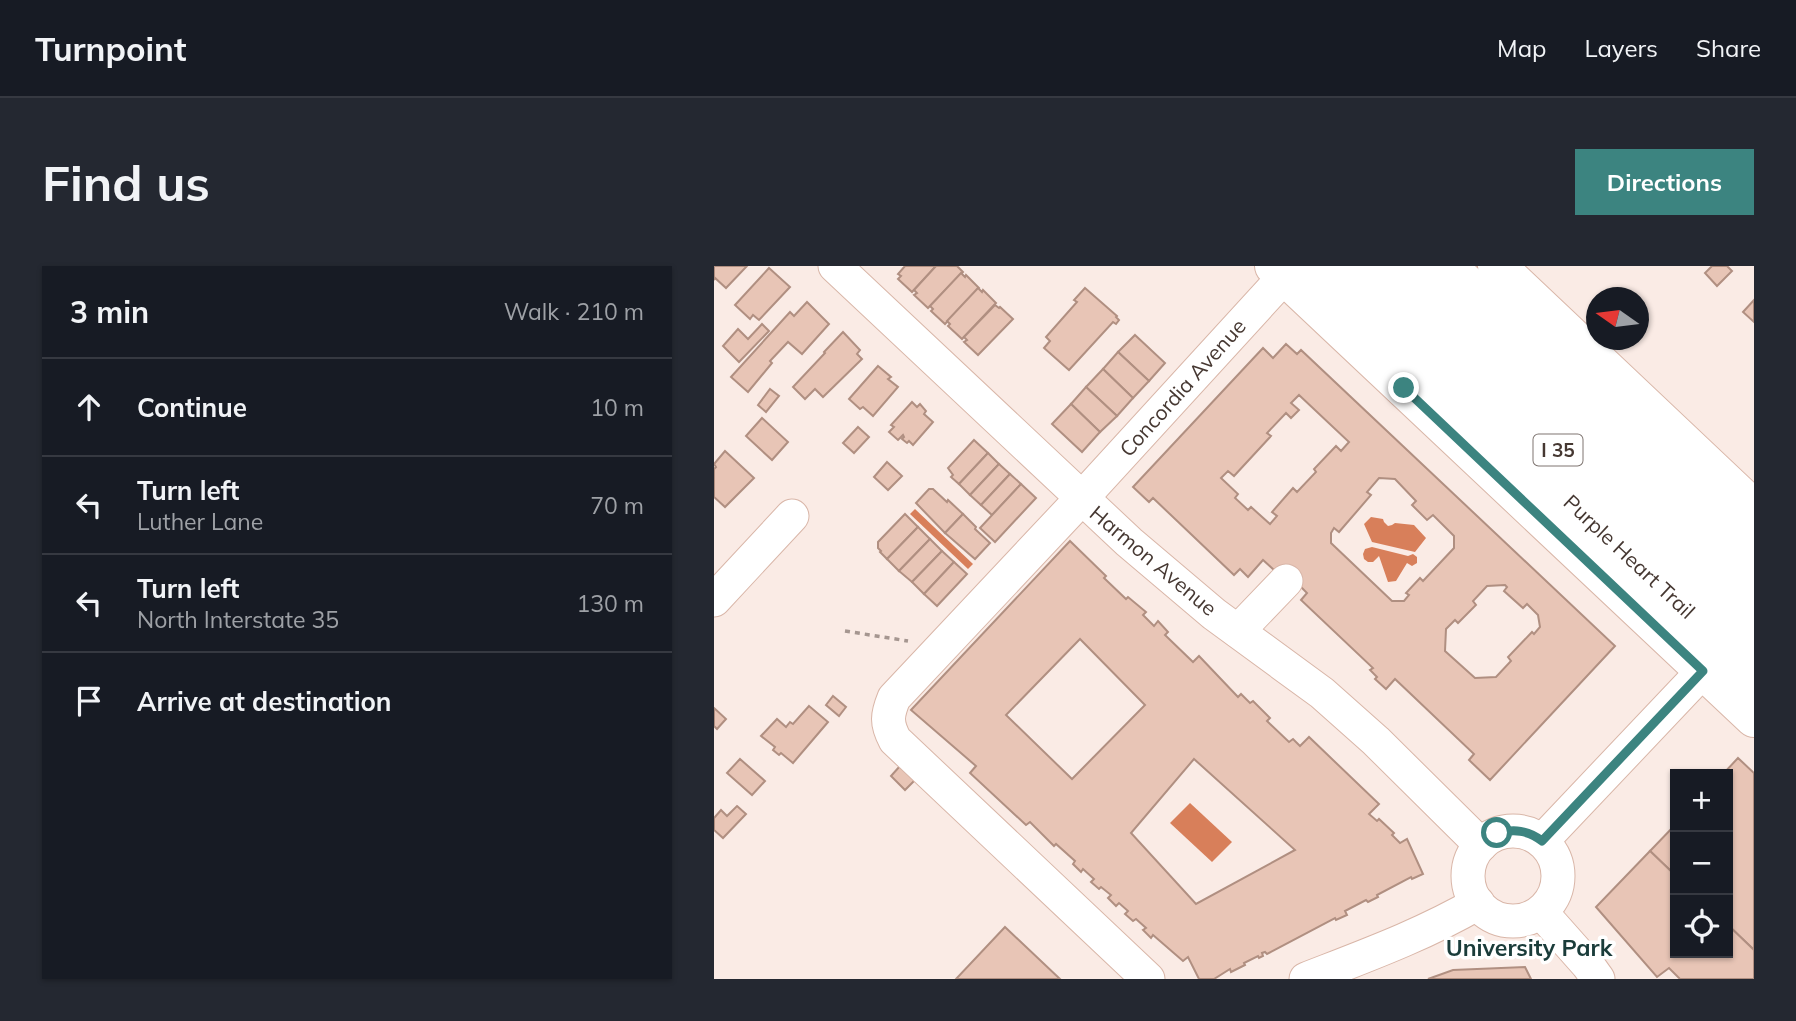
<!DOCTYPE html>
<meta charset="utf-8">
<style>
:root{--surface:#171b24;--page:#242831;--text:#f1f3f6;--muted:#9ea1a6;--line:#363941;--accent:#3c8480}
body{margin:0;font-family:Mulish,sans-serif;background:var(--page);color:var(--text)}
.controls{position:absolute;right:21px;bottom:21px;display:grid;overflow:hidden;border-radius:0px;box-shadow:0 2px 5px #0004}
.controls button{width:63px;height:63px;display:grid;place-items:center;padding:0;border:0;border-bottom:2px solid var(--line);background:var(--surface);color:var(--text);font:35px sans-serif}
.compass{position:absolute;left:872px;top:21px;width:63px;height:63px;border-radius:50%;background:var(--surface);box-shadow:0 2px 5px #0004;rotate:284deg}
.stop{position:absolute;width:21px;height:21px;margin:-16px;border:5px solid #3c8480;border-radius:50%;background:#fff}
.stop.end{background:#3c8480;border-color:#fff;box-shadow:0 2px 7px #0008}
.list{margin:0;padding:0;list-style:none}
h2{display:flex;justify-content:space-between;align-items:center;height:91px;margin:0;padding:0 28px;font-size:30px}
h2 small{font-size:23px;font-weight:400;color:var(--muted)}
.list li{display:grid;grid-template-columns:46px 1fr auto;gap:21px;align-items:center;box-sizing:border-box;height:98px;padding:0 28px;border-top:2px solid var(--line)}
.list b{display:block;font-size:26px;white-space:nowrap}
.list p{margin:0;font-size:23px;white-space:nowrap;color:var(--muted)}
.list em{font-size:23px;font-style:normal;color:var(--muted)}
.icon{flex:none;width:38px;height:38px;fill:none;stroke:currentColor;stroke-width:2;stroke-linecap:round;stroke-linejoin:round}
.map{position:relative;flex:none;width:1040px;height:713px;overflow:hidden;border-radius:0px}
header{display:flex;align-items:center;gap:42px;box-sizing:border-box;height:98px;padding:0 35px;background:var(--surface);border-bottom:2px solid var(--line)}
header strong{font-size:33px}
nav{display:flex;gap:38px;margin-inline-start:auto;font-size:24px}
.intro{display:flex;align-items:center;justify-content:space-between;box-sizing:border-box;height:168px;padding:0 42px}
h1{margin:0;font-size:49px}
.button{padding:18px 32px;border-radius:0px;background:var(--accent);color:#fff;font-size:24px;font-weight:700}
main{display:flex;gap:42px;padding:0 42px}
aside{flex:1;background:var(--surface);border-radius:0px;box-shadow:0 2px 5px #0004}
.map>svg:first-child{display:block}
</style>
<header>
<strong>Turnpoint</strong>
<nav><a>Map</a><a>Layers</a><a>Share</a></nav>
</header>
<div class="intro"><h1>Find us</h1><a class="button">Directions</a></div>
<main>
<aside>
<h2>3 min<small>Walk · 210 m</small></h2>
<ul class="list">
<li><svg class="icon" aria-label="ahead" viewBox="0 0 24 24"><path d="M12 20V5M6 11l6-6 6 6"/></svg><div><b>Continue</b></div><em>10 m</em></li>
<li><svg class="icon" aria-label="left" viewBox="0 0 24 24"><path d="M17 20v-9H6M10 6l-5 5 5 5"/></svg><div><b>Turn left</b><p>Luther Lane</p></div><em>70 m</em></li>
<li><svg class="icon" aria-label="left" viewBox="0 0 24 24"><path d="M17 20v-9H6M10 6l-5 5 5 5"/></svg><div><b>Turn left</b><p>North Interstate 35</p></div><em>130 m</em></li>
<li><svg class="icon" aria-label="arrive" viewBox="0 0 24 24"><path d="M6 21V4h12l-3 4 3 4H6"/></svg><div><b>Arrive at destination</b></div></li>
</ul>
</aside>
<div class="map">
<svg width="1040" height="713" viewBox="0 0 1040 713">
<rect width="100%" height="100%" fill="#faebe5"/>
<g fill="#d87f5a">
<polygon points="201,243 259,298 254,303 196,248"/>
<polygon points="657,251 669,253 670,256 674,260 678,259 681,257 700,259 712,272 701,286 658,276 650,258"/>
<polygon points="658,281 694,290 699,288 703,291 703,297 698,300 693,297 682,315 674,316 665,290 659,296 654,296 650,293 649,288 651,283"/>
<polygon points="476,537 518,576 498,596 456,557"/>
</g>
<g fill="#e8c5b6" stroke="#b08f81" stroke-width="2" fill-rule="evenodd">
<polygon points="0,0 33,0 12,22 1,12 0,14"/>
<polygon points="191,0 222,0 198,26 184,13 187,10 184,8"/>
<polygon points="222,0 243,0 249,6 214,42 200,29 203,27 200,24"/>
<polygon points="998,0 1013,0 1018,5 1003,20 991,7"/>
<polygon points="55,2 76,21 45,54 39,49 36,53 21,39"/>
<polygon points="247,7 251,11 252,9 265,22 231,58 217,45 219,43 216,40"/>
<polygon points="264,22 268,26 269,24 282,37 248,73 234,60 236,58 233,55"/>
<polygon points="371,22 403,50 402,51 405,54 402,58 399,56 355,104 330,82 336,75 332,71 363,36 360,34"/>
<polygon points="1040,34 1040,56 1029,46"/>
<polygon points="93,36 115,58 88,88 74,76 56,95 58,97 34,126 17,111 76,46 80,50"/>
<polygon points="281,39 285,42 286,41 299,53 264,89 250,76 253,74 250,71"/>
<polygon points="48,58 55,65 25,96 9,80 24,63 34,73"/>
<polygon points="129,66 146,84 143,88 148,93 109,131 101,123 91,133 79,121 111,87 110,86"/>
<polygon points="421,69 451,97 435,115 404,86"/>
<path d="M 572,78 L 583,88 L 587,84 L 901,380 L 776,514 L 755,494 L 760,488 L 681,413 L 672,423 L 661,413 L 663,411 L 656,404 L 659,402 L 587,334 L 593,327 L 584,318 L 580,322 L 549,294 L 534,311 L 526,303 L 520,309 L 439,232 L 435,236 L 419,221 L 549,82 L 559,92 ZM 585,129 L 635,176 L 627,185 L 622,180 L 600,203 L 602,206 L 583,226 L 579,222 L 558,246 L 563,250 L 556,258 L 537,241 L 534,244 L 521,232 L 524,228 L 507,212 L 514,205 L 520,210 L 557,170 L 553,167 L 572,147 L 577,152 L 585,144 L 577,137 ZM 665,212 L 681,213 L 702,235 L 698,239 L 713,254 L 719,249 L 740,270 L 740,282 L 709,315 L 706,312 L 692,327 L 695,329 L 690,335 L 678,335 L 617,277 L 617,267 L 620,262 L 625,266 L 657,229 L 653,226 ZM 791,319 L 793,321 L 790,325 L 809,342 L 813,338 L 824,349 L 826,361 L 820,368 L 818,366 L 794,391 L 797,395 L 782,411 L 761,412 L 731,385 L 732,363 L 741,354 L 744,357 L 762,339 L 759,335 L 773,320 Z"/>
<polygon points="404,86 435,115 419,132 389,103"/>
<polygon points="164,100 177,111 174,113 184,121 159,150 149,141 146,143 135,133"/>
<polygon points="389,103 419,132 403,150 372,121"/>
<polygon points="372,121 403,150 386,166 357,138"/>
<polygon points="56,123 65,130 52,146 44,139"/>
<polygon points="198,136 203,141 206,138 212,145 210,148 219,156 199,179 195,175 193,177 188,173 190,171 189,169 184,174 175,166 180,161 177,159"/>
<polygon points="357,138 386,166 368,186 338,158"/>
<polygon points="48,152 74,176 58,194 32,170"/>
<polygon points="144,161 155,171 140,187 129,177"/>
<polygon points="260,174 274,187 245,218 237,211 239,209 234,202"/>
<polygon points="11,185 40,212 11,241 0,231 0,203 2,201 0,198"/>
<polygon points="274,187 285,198 256,229 245,218"/>
<polygon points="173,196 188,210 174,224 160,211"/>
<polygon points="285,198 296,208 267,239 256,229"/>
<polygon points="296,208 307,218 278,249 267,239"/>
<polygon points="307,218 322,232 281,276 266,262"/>
<polygon points="215,223 219,223 233,236 234,234 249,248 231,267 202,237"/>
<polygon points="191,248 204,261 173,293 166,286 167,285 164,282 164,276"/>
<polygon points="249,248 262,261 261,263 276,277 261,293 231,267"/>
<polygon points="204,261 216,273 185,305 173,293"/>
<polygon points="216,273 228,285 198,316 185,305"/>
<path d="M 356,275 L 392,310 L 390,312 L 412,333 L 414,331 L 432,346 L 429,349 L 440,360 L 444,355 L 454,366 L 451,369 L 479,396 L 485,390 L 524,431 L 527,428 L 536,437 L 539,435 L 556,452 L 553,455 L 575,476 L 579,473 L 586,480 L 595,471 L 665,538 L 655,548 L 663,555 L 665,553 L 680,567 L 678,569 L 686,577 L 693,573 L 709,608 L 698,613 L 697,611 L 663,629 L 664,631 L 654,636 L 652,634 L 631,645 L 633,649 L 622,654 L 621,652 L 553,688 L 551,686 L 548,687 L 549,690 L 545,692 L 544,690 L 530,697 L 531,699 L 517,706 L 516,703 L 500,713 L 485,713 L 474,691 L 469,695 L 439,669 L 437,672 L 429,664 L 432,662 L 422,653 L 419,655 L 411,648 L 414,645 L 405,637 L 402,640 L 394,632 L 397,629 L 387,621 L 385,623 L 377,616 L 380,613 L 369,603 L 367,606 L 359,598 L 361,595 L 342,578 L 340,580 L 316,556 L 312,559 L 256,507 L 262,500 L 197,444 ZM 366,373 L 431,439 L 358,513 L 292,449 ZM 480,493 L 581,584 L 482,638 L 417,567 Z"/>
<polygon points="228,285 240,296 210,328 198,316"/>
<polygon points="240,296 253,308 223,340 210,328"/>
<polygon points="119,430 132,441 125,450 112,439"/>
<polygon points="95,440 114,456 79,497 67,487 65,489 59,484 61,481 47,470 63,453 72,461 76,456 79,458"/>
<polygon points="0,442 12,453 3,463 0,460"/>
<polygon points="1024,492 1040,507 1040,684 1014,659 1014,508 1009,508"/>
<polygon points="26,493 51,515 38,529 13,507"/>
<polygon points="186,500 201,514 191,524 177,510"/>
<polygon points="23,540 32,548 9,572 0,564 0,552 7,544 13,550"/>
<polygon points="961,559 961,609 936,585"/>
<polygon points="936,585 961,609 961,687 1014,687 1014,659 1040,684 1040,713 966,713 955,702 943,711 882,641"/>
<polygon points="291,661 346,713 242,713"/>
<polygon points="811,701 817,713 714,713 739,704"/>
</g>
<g fill="none" stroke-linecap="round" stroke-linejoin="round">
<defs>
<g id="minor">
<polyline points="121,0 415,276 500,348 608,427 662,475 767,579"/>
<polyline points="0,334 78,250"/>
<polyline points="524,365 572,315"/>
<circle cx="799" cy="610" r="45"/>
<polyline points="828,575 989,405"/>
<polyline points="827,646 874,699 884,713"/>
<path d="M 434,713 L 181,474 C 172,457 173,449 180,432 L 367,233 L 571,10"/>
<path d="M 592,713 C 651,690 709,669 764,637"/>
</g>
<g id="major">
<polyline points="560,0 1040,452"/>
<polyline points="783,0 1040,243"/>
</g>
<g id="highway">
<polyline points="606,0 1040,409"/>
<polyline points="648,0 1040,368"/>
<polyline points="688,0 1040,329"/>
<polyline points="733,0 1040,284"/>
<polyline points="641,57 690,122"/>
</g>
</defs>
<use href="#minor" stroke="#d9b6a8" stroke-width="35"/>
<use href="#major" stroke="#d9b6a8" stroke-width="40"/>
<use href="#highway" stroke="#d9b6a8" stroke-width="40"/>
<polyline stroke="#a59690" stroke-width="3.5" stroke-dasharray="5 5" stroke-linecap="butt" points="131,365 194,375"/>
<use href="#minor" stroke="#fff" stroke-width="33"/>
<use href="#major" stroke="#fff" stroke-width="38"/>
<use href="#highway" stroke="#fff" stroke-width="38"/>
</g>
<g fill="none" stroke-linecap="round" stroke-linejoin="round">
<path stroke="#3c8480" stroke-width="9" d="M 690,122 L 989,405 L 828,575 C 814,564 800,563 783,567"/>
</g>
<g text-anchor="middle" stroke-width="7" stroke-linejoin="round" paint-order="stroke">
<rect fill="#fff" stroke="#7e7470" stroke-width="2" x="819.5" y="168.5" width="49" height="31" rx="5"/>
<g font-size="19" font-weight="bold" fill="#463832">
<text x="844" y="191">I 35</text>
</g>
<g font-size="21" fill="#463832" stroke="#fff">
<text transform="translate(469 122) rotate(-48)" y="7">Concordia Avenue</text>
<text transform="translate(915 291) rotate(43)" y="7">Purple Heart Trail</text>
<text transform="translate(439 295) rotate(40)" y="7">Harmon Avenue</text>
</g>
<g font-size="23" font-weight="bold" fill="#1a3c3a" stroke="#fff">
<text x="815" y="690">University Park</text>
</g>
</g>
</svg>
<div class="controls">
<button>+</button>
<button>−</button>
<button><svg class="icon" aria-label="locate" viewBox="0 0 24 24"><circle cx="12" cy="12" r="6"/><path d="M12 2v4M12 18v4M2 12h4M18 12h4"/></svg></button>
</div>
<svg class="compass" viewBox="-18 -18 36 36"><path d="M0-13l5 13h-10z" fill="#e53935"/><path d="M0 13l5-13h-10z" fill="#9ea1a6"/></svg>
<div class="stop" style="left:783px;top:567px"></div>
<div class="stop end" style="left:690px;top:122px"></div>
</div>
</main>
